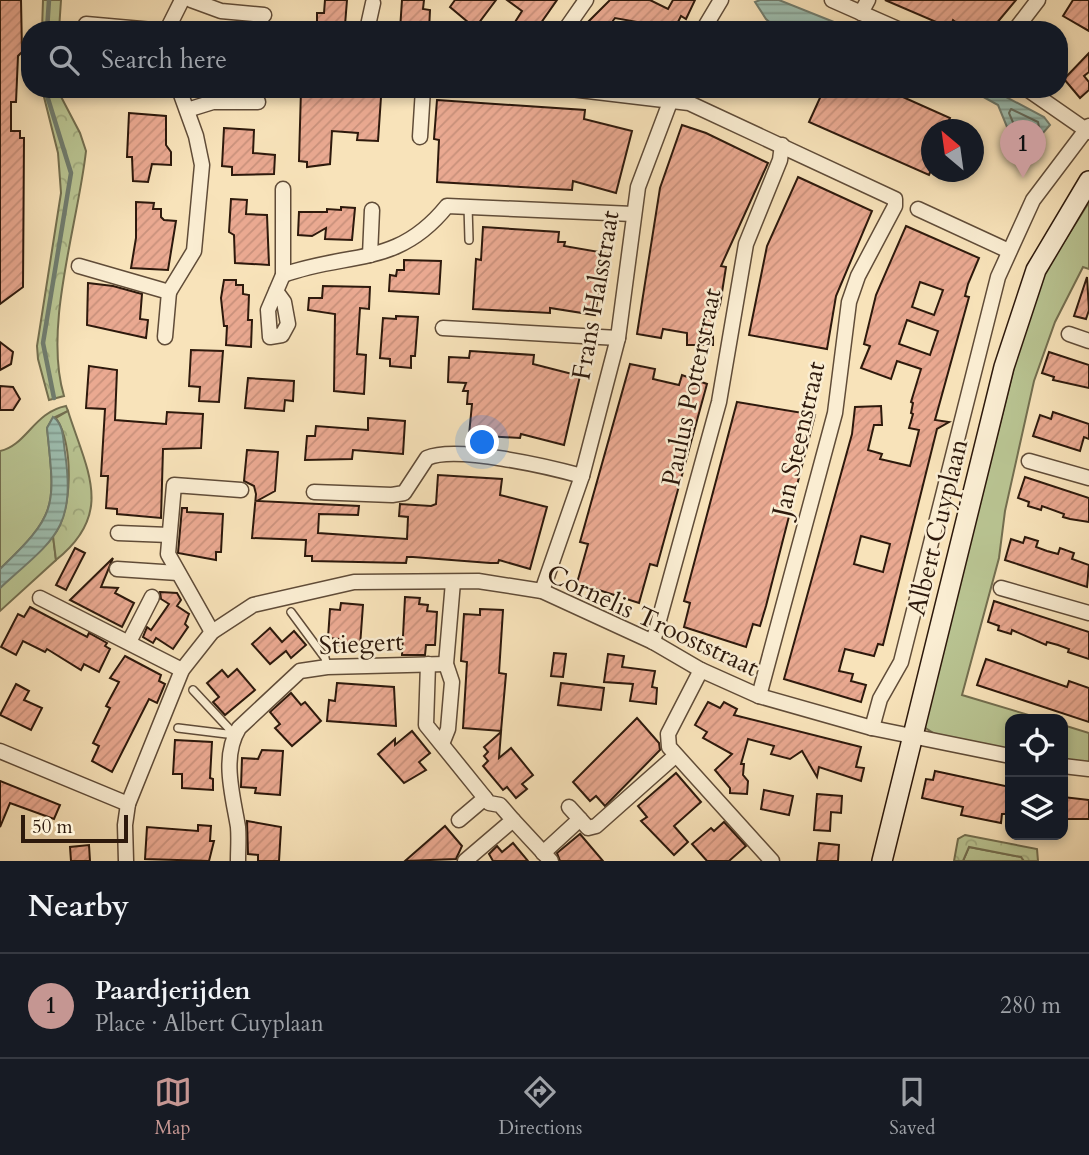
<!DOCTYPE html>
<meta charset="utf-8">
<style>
:root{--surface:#171b24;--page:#242831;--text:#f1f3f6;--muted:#9ea1a6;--line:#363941;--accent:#c59692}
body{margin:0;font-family:Cardo,serif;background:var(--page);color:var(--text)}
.controls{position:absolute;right:21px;bottom:21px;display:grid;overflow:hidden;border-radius:14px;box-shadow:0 4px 10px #0003}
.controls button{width:63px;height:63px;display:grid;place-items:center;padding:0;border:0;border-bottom:2px solid var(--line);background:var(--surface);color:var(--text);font:35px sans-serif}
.compass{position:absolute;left:921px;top:119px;width:63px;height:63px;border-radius:50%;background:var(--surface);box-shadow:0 4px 10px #0003;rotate:331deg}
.scale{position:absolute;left:21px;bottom:18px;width:107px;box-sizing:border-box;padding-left:7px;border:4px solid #2d190c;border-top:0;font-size:19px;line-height:24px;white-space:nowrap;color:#2d190c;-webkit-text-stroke:5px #faedd2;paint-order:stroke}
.you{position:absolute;left:483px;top:443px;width:24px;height:24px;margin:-18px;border:5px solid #fff;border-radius:50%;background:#1a73e8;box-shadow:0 0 0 10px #1a73e833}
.badge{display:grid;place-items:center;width:46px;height:46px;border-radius:50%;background:var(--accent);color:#111;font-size:23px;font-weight:700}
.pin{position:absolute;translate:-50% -58px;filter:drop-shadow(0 2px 4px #0008)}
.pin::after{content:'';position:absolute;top:37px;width:24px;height:21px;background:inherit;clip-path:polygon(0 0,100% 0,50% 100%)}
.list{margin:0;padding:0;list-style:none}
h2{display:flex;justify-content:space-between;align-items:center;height:91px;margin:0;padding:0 28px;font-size:30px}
h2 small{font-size:23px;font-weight:400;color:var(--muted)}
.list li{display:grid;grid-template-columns:46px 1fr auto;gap:21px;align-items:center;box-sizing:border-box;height:105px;padding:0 28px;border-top:2px solid var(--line)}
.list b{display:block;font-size:26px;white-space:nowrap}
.list p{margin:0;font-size:23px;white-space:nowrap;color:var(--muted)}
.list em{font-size:23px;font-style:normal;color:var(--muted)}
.icon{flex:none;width:38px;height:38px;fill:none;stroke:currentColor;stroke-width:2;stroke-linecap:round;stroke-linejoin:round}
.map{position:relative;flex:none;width:1089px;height:861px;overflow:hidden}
.search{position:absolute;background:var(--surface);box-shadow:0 4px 10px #0003;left:21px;right:21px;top:21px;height:77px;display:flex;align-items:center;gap:18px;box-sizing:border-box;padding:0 24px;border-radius:28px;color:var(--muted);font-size:26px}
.sheet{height:196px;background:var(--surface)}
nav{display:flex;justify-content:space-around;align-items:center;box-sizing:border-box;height:98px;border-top:2px solid var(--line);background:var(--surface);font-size:19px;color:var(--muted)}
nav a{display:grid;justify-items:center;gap:4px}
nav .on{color:var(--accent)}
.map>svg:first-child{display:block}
</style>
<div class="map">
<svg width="1089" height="861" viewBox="0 0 1089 861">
<defs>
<pattern id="forest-crowns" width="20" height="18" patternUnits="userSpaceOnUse" patternTransform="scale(1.75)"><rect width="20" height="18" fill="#b9c492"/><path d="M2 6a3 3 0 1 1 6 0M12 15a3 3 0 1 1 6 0" fill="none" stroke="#9fa87d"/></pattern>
<pattern id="water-rules" width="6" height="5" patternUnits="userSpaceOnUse" patternTransform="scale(1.75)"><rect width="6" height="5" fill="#9dbeb0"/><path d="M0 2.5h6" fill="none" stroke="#809a8e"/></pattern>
<pattern id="building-hatch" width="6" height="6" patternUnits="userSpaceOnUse" patternTransform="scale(1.75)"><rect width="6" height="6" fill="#eaa991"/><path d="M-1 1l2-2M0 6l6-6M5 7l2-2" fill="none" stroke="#c9917c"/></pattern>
</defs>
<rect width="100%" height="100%" fill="#f8e3ba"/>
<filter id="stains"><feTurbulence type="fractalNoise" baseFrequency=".00286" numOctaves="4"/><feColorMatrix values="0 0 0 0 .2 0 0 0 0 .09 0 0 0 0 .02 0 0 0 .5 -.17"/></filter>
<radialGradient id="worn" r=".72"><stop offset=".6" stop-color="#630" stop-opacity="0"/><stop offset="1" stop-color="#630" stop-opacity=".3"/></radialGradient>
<g fill="#b9c492" stroke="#736e4f" stroke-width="2">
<polygon points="43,0 61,0 59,30 42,30"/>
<polygon points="1089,202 1089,269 1083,267 1055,322 1034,381 1005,511 999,558 962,695 1042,719 1010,719 1010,750 935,734 924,727 1017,355 1040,280"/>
<path d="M 66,406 L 68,411 L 53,418 L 47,428 C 55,506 59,513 0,569 L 0,451 C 26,446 34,412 66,406 Z"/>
<polygon points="53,536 56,560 0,611 0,588"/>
<polygon points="1063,725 1089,733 1089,764 1063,760"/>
<polygon points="969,847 1021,857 1024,861 963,861"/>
</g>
<g fill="url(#forest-crowns)" stroke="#736e4f" stroke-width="2">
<path d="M 42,89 L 57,89 L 80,133 L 86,151 C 78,224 43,327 64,396 L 49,400 L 38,359 L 37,346 L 61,193 L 58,153 Z"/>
<path d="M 68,411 C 87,471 115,513 56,560 L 53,536 C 73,514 74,443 56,418 Z"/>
<polygon points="965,835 1037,849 1038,861 1024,861 1021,857 969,847 963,861 954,861 958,839"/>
</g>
<g fill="url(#water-rules)" stroke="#707c6e" stroke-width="2">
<polygon points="760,0 779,0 854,30 776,28 766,19 755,2"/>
<polygon points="969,89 991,89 1044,117 1050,125 1043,133 1023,144 1012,139 998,105"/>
<path d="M 53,417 C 64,424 63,440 65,452 C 76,530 54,539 0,588 L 0,569 C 59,513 55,506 47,428 Z"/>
</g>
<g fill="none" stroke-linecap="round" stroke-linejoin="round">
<polygon stroke="#656c5e" stroke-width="2" points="1011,109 1038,122 1039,127 1024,136 1018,134 1009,113"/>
<g stroke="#707c6e" stroke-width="4.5">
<polyline points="47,30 49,0"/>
<polyline points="45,89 71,173 43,343 54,398"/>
</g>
</g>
<g fill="url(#building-hatch)" stroke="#2d190c" stroke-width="2" fill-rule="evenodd">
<polygon points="0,0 21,0 22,52 18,56 16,102 11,102 11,131 20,131 20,138 24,138 23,287 0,304"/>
<polygon points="325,0 347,0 345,25 317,23 317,13 324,13"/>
<polygon points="402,0 424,0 423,9 430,10 429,30 400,30"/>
<polygon points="455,0 496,0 475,28 450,7"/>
<polygon points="507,0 557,0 536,30 510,30 522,11"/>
<polygon points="610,0 650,0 668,9 673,0 695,0 686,19 681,16 674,30 652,30 654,25 615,18 606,30 596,30 587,23"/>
<polygon points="885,0 1016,0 991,30 966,30 953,20 950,28"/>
<polygon points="1073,0 1089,0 1089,31 1063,16"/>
<polygon points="1089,53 1089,72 1084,76 1089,82 1089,90 1080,98 1064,79"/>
<polygon points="301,89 322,89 322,93 349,95 350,91 368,92 368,97 381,97 378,141 357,140 358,133 332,131 330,164 307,167 307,162 299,161"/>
<polygon points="824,89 885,89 950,118 945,130 932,130 932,168 929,175 809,122"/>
<polygon points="437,100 585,110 584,119 632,131 616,193 573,181 572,190 437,182 439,140 434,139"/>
<polygon points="129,113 166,116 166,145 171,152 171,165 152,164 148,182 133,181 132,157 127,157"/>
<polygon points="682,125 706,133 768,163 721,266 726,267 720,305 716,314 713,314 713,345 687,345 687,333 663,329 661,338 637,334 660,188"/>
<polygon points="224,128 254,130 253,153 275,155 274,174 232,175 232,167 222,166"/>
<polygon points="798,177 872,211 836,296 827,349 749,335 767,246"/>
<polygon points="231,199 247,200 246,214 267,215 269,265 235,263 234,235 229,232"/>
<polygon points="136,202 154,203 153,209 161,209 161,217 164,220 176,221 168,270 131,268 136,238"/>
<polygon points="341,207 355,208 352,240 325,239 326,228 312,236 298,235 299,212 327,212 327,209 341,210"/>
<path d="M 906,226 L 979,258 L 968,284 L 965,296 L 969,297 L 935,420 L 949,422 L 937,429 L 883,645 L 878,644 L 874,656 L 845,649 L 839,671 L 853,674 L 851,681 L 866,685 L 861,702 L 784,679 L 852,434 L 855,407 L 881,406 L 882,425 L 874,425 L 868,450 L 882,454 L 880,459 L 910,466 L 919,430 L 909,428 L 913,414 L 911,413 L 913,403 L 911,402 L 921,369 L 897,361 L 891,379 L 861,368 L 870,346 L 864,344 L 876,295 ZM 920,282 L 943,290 L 934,315 L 912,307 ZM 907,320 L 938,331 L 930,355 L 899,344 ZM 861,536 L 890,544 L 883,572 L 854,564 Z"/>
<polygon points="483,227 559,232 558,242 565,242 564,246 605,253 595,315 550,308 550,313 473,309 476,259 481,260"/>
<polygon points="404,260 441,261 439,294 389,291 390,275 396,276 397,270 404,270"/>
<polygon points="1087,277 1089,310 1086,319 1074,316"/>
<polygon points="224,280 236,280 236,285 243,285 243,294 249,295 248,320 252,320 251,347 226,345 227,326 224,326 221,298"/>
<polygon points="88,283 113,286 142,294 140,319 148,320 146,338 87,325"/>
<polygon points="323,286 370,287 369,309 360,308 357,354 366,355 364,394 334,391 335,314 308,310 309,298 322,298"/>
<polygon points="396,316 418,317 415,356 411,356 411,368 390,366 390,359 380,358 383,318 396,319"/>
<polygon points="0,342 13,352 11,364 0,370"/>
<polygon points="191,350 223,351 219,402 199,401 200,387 189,386"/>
<polygon points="470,351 534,355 533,364 580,376 564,445 521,434 520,438 469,435 472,404 467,404 468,391 463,391 466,383 448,382 449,357 469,358"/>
<polygon points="1049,352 1089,365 1089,388 1053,380 1054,377 1042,373"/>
<polygon points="630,364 655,369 653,379 679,385 682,375 707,384 657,566 650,564 639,603 577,583 588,544 580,542"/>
<polygon points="89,366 117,370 115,420 166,424 167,412 203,414 201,448 163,449 161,518 117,514 117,509 106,508 108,476 101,476 105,409 86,408"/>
<polygon points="248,378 294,381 293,401 285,400 284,411 245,408"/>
<polygon points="0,386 13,387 20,399 13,410 0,410"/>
<polygon points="737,402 815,415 766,606 760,626 753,624 746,647 684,627 690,603 684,601"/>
<polygon points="1053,412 1089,424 1089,439 1084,437 1080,451 1033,436 1040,415 1051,419"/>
<polygon points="368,418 405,421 403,454 353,450 352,459 305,460 307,436 315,436 316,426 368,430"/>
<polygon points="247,450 278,452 275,491 257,501 359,506 358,515 319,514 318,533 407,539 408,517 399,516 400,504 431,506 436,504 438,475 502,479 500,495 547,507 530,569 499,560 498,563 490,563 413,557 407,557 406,563 312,561 312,556 305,556 306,540 252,538 256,494 254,486 244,481"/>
<polygon points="1025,477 1089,498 1089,522 1070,519 1063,517 1064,514 1042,506 1041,510 1028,506 1029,502 1018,498"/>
<polygon points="182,508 187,508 187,512 223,514 221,552 216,552 216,560 178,553"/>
<polygon points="1025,537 1038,541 1036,547 1047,551 1058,554 1060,548 1074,553 1072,559 1089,565 1087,587 1005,560 1011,539 1023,543"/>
<polygon points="75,548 85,553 66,590 56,585"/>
<polygon points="113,558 101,587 118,588 115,593 134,603 122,627 70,600"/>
<polygon points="160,592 177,593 181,600 177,606 189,614 185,624 188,627 173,649 156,638 153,643 143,637 147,627 151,630 169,604 161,599"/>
<polygon points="405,597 420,598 419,604 428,605 427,611 437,612 435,645 426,645 425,655 402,655"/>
<polygon points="994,601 1089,632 1089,659 1068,652 1069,649 1058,645 1047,642 1046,645 1012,630 1011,634 998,630 999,626 988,622"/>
<polygon points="341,603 363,605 360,646 337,645 338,639 328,638 330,609 340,610"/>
<polygon points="30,607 87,637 89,633 107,643 105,646 110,649 99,672 84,664 81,670 47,649 45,652 23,641 16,655 1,647 18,614 24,617"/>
<polygon points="480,609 503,610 499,673 506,674 501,731 463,728 467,662 461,661 464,614 480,615"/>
<polygon points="270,628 282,642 294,631 306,645 291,658 286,651 270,664 252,644"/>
<polygon points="554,653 566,654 563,677 551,676"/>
<polygon points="608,654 624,656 622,667 655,671 652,687 657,688 656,704 630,701 633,684 604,682"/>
<polygon points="125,656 161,675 159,681 165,684 157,703 149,699 112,772 92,761 99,746 93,743 110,708 106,706 119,682 110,678"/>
<polygon points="986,659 1067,687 1069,681 1089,688 1089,722 977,685"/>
<polygon points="237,669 255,690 225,715 213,702 219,697 207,683 222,670 228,677"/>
<polygon points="337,683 394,687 396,726 327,721 329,700 335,701"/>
<polygon points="561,683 604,688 601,710 558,705"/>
<polygon points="16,684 29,691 24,700 42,708 31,730 0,715"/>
<polygon points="291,693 301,705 305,702 321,721 292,746 275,728 280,724 270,712"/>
<polygon points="708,702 720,708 724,702 737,709 734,715 861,747 856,767 864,768 861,781 819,767 817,777 802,751 790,759 771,754 774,746 748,739 741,764 744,764 743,775 748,781 747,794 730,793 730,788 715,770 732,754 703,738 707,732 695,725"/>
<polygon points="637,718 659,743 660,750 605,806 596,796 590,801 573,782"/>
<polygon points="412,731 430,753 419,762 426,770 404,783 378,754 395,739 395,745"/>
<polygon points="501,732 499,758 511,748 533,775 522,784 527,789 516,798 507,787 503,790 483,766 488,761 484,756 488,752 484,747"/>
<polygon points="175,740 212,742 210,778 213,779 213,790 182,788 182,774 173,774"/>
<polygon points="262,750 283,751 280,795 255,793 256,788 241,787 242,758 258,759"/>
<polygon points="935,771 1010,787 1010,814 1002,814 1001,823 961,815 963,807 922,798 926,779 933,780"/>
<polygon points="676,773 701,802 674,826 688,842 674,855 641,821 647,817 638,806"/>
<polygon points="0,781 60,805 54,819 10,803 0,827"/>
<polygon points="764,790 793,796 789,815 761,809"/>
<polygon points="817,794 842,796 841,813 831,812 830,831 814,830"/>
<polygon points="1063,797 1089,800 1089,819 1063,819"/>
<polygon points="247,821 281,827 279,861 258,861 258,855 248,854"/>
<polygon points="724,822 746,846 729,861 707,861 692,844 711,828 714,831"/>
<polygon points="198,825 211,826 210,841 214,841 209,861 145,859 147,827 198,831"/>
<polygon points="445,826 462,846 456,859 405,861"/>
<polygon points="580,834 603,861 560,861 557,853"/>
<polygon points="513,843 528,861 493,861 489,854 497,846 502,852"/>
<polygon points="819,843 839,845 838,861 817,861"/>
<polygon points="89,845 90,861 71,861 70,847"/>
</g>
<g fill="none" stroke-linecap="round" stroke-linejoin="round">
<defs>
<g id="lane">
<polyline points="468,206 469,240"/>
<polyline points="291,612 325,658 327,666"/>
<polyline points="178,728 235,735 193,690"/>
</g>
<g id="street">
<polyline points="191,0 221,11 264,15"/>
<polyline points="832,0 900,30"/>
<polyline points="861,13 868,0"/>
<polyline points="86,24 153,30"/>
<polyline points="167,30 182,0"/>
<polyline points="367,30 373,3"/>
<polyline points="565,30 586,0"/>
<polyline points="703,30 721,0"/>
<polyline points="1015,30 1038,0"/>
<polyline points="571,89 689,103 895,199 895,206 858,276 849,302 835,413 759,696"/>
<polyline points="1027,89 1089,132"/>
<polyline points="187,110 213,102 258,102"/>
<polyline points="420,137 423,89"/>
<polyline points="918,209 1009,251"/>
<polyline points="370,255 372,210"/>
<polyline points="79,266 169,292 165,337"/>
<path d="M 283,275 C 349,251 397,268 447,206 L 633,214"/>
<polyline points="276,291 284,302 288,324 282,335 270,337 268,310 283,275 283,189"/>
<polyline points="169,292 194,251 202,165 196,136 179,89"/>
<polyline points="443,328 618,338"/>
<polyline points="1069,334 1089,341"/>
<polyline points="1029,461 1089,478"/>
<path d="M 314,492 L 392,495 L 404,493 L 427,458 C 456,445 550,467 582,476"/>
<polyline points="118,533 169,535"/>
<polyline points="117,569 178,573"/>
<polyline points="1001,588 1089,613"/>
<polyline points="542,591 582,476 618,338 638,187 675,89"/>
<polyline points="40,598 182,670"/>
<polyline points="212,632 168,554 174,485 241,490"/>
<polyline points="129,642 152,597"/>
<polyline points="653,642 719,402 746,244 780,160 782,145"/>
<polyline points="428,664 426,725 485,798 459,820"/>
<polyline points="701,670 668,734 669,747 772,861"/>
<polyline points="872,728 880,699 901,662 998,277 1033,200 1089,126"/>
<polyline points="442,744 448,729 452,682 446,664 453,582"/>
<polyline points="0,751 128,804"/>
<polyline points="1063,766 1089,769"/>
<polyline points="569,807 588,828 596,826 675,756"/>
<polyline points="513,820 551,861"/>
<polyline points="543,853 580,819"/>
<polyline points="126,861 125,825 128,804 182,670 212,632 253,605 354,582 478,581 542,591 653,642 701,670 759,696 872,728 1010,756"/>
<path d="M 238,861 C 238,850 239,838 238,827 C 233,796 221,757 239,728 L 300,671 L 327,667 L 446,664"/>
<polyline points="465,861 513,820 500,805 489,803 485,798"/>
</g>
<polyline id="secondary" points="882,861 1004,367 1036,270 1089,181"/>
</defs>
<use href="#lane" stroke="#604c38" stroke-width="10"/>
<use href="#street" stroke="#604c38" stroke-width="17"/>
<use href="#secondary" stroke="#2d190c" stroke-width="22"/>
<use href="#lane" stroke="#faedd2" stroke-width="7"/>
<use href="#street" stroke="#faedd2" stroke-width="14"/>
<use href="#secondary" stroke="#faedd2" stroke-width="19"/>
</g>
<g text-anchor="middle" stroke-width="5" stroke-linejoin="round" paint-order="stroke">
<g font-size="26" fill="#2d190c" stroke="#faedd2">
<text transform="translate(595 295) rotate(-80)" y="9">Frans Halsstraat</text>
<text transform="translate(691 387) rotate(-78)" y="9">Paulus Potterstraat</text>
<text transform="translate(798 439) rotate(-77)" y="9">Jan Steenstraat</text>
<text transform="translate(937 527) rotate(-76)" y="9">Albert Cuyplaan</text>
<text transform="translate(653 620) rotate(25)" y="9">Cornelis Trooststraat</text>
<text transform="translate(361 643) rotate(-3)" y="9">Stiegert</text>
</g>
</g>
<rect width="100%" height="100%" filter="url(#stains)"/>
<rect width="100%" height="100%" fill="url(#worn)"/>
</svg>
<div class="controls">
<button><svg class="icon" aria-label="locate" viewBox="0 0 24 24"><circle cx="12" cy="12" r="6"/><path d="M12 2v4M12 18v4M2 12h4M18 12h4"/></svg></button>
<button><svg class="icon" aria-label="layers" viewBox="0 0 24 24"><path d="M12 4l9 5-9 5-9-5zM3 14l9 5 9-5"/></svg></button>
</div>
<svg class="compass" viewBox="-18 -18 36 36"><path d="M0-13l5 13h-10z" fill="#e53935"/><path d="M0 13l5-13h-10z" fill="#9ea1a6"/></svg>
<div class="scale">50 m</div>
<div class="you"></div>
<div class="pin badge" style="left:1023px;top:178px">1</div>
<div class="search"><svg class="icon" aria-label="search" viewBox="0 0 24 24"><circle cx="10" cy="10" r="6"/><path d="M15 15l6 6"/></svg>Search here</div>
</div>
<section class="sheet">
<h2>Nearby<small></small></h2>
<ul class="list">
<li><span class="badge">1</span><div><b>Paardjerijden</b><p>Place · Albert Cuyplaan</p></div><em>280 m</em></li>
</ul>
</section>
<nav>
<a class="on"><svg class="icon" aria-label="map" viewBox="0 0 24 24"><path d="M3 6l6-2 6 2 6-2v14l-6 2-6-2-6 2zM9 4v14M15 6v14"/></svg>Map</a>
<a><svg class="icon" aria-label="directions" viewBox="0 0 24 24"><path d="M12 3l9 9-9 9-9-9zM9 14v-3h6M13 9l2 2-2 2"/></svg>Directions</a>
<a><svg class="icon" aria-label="saved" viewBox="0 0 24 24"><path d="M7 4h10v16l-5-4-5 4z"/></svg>Saved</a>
</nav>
